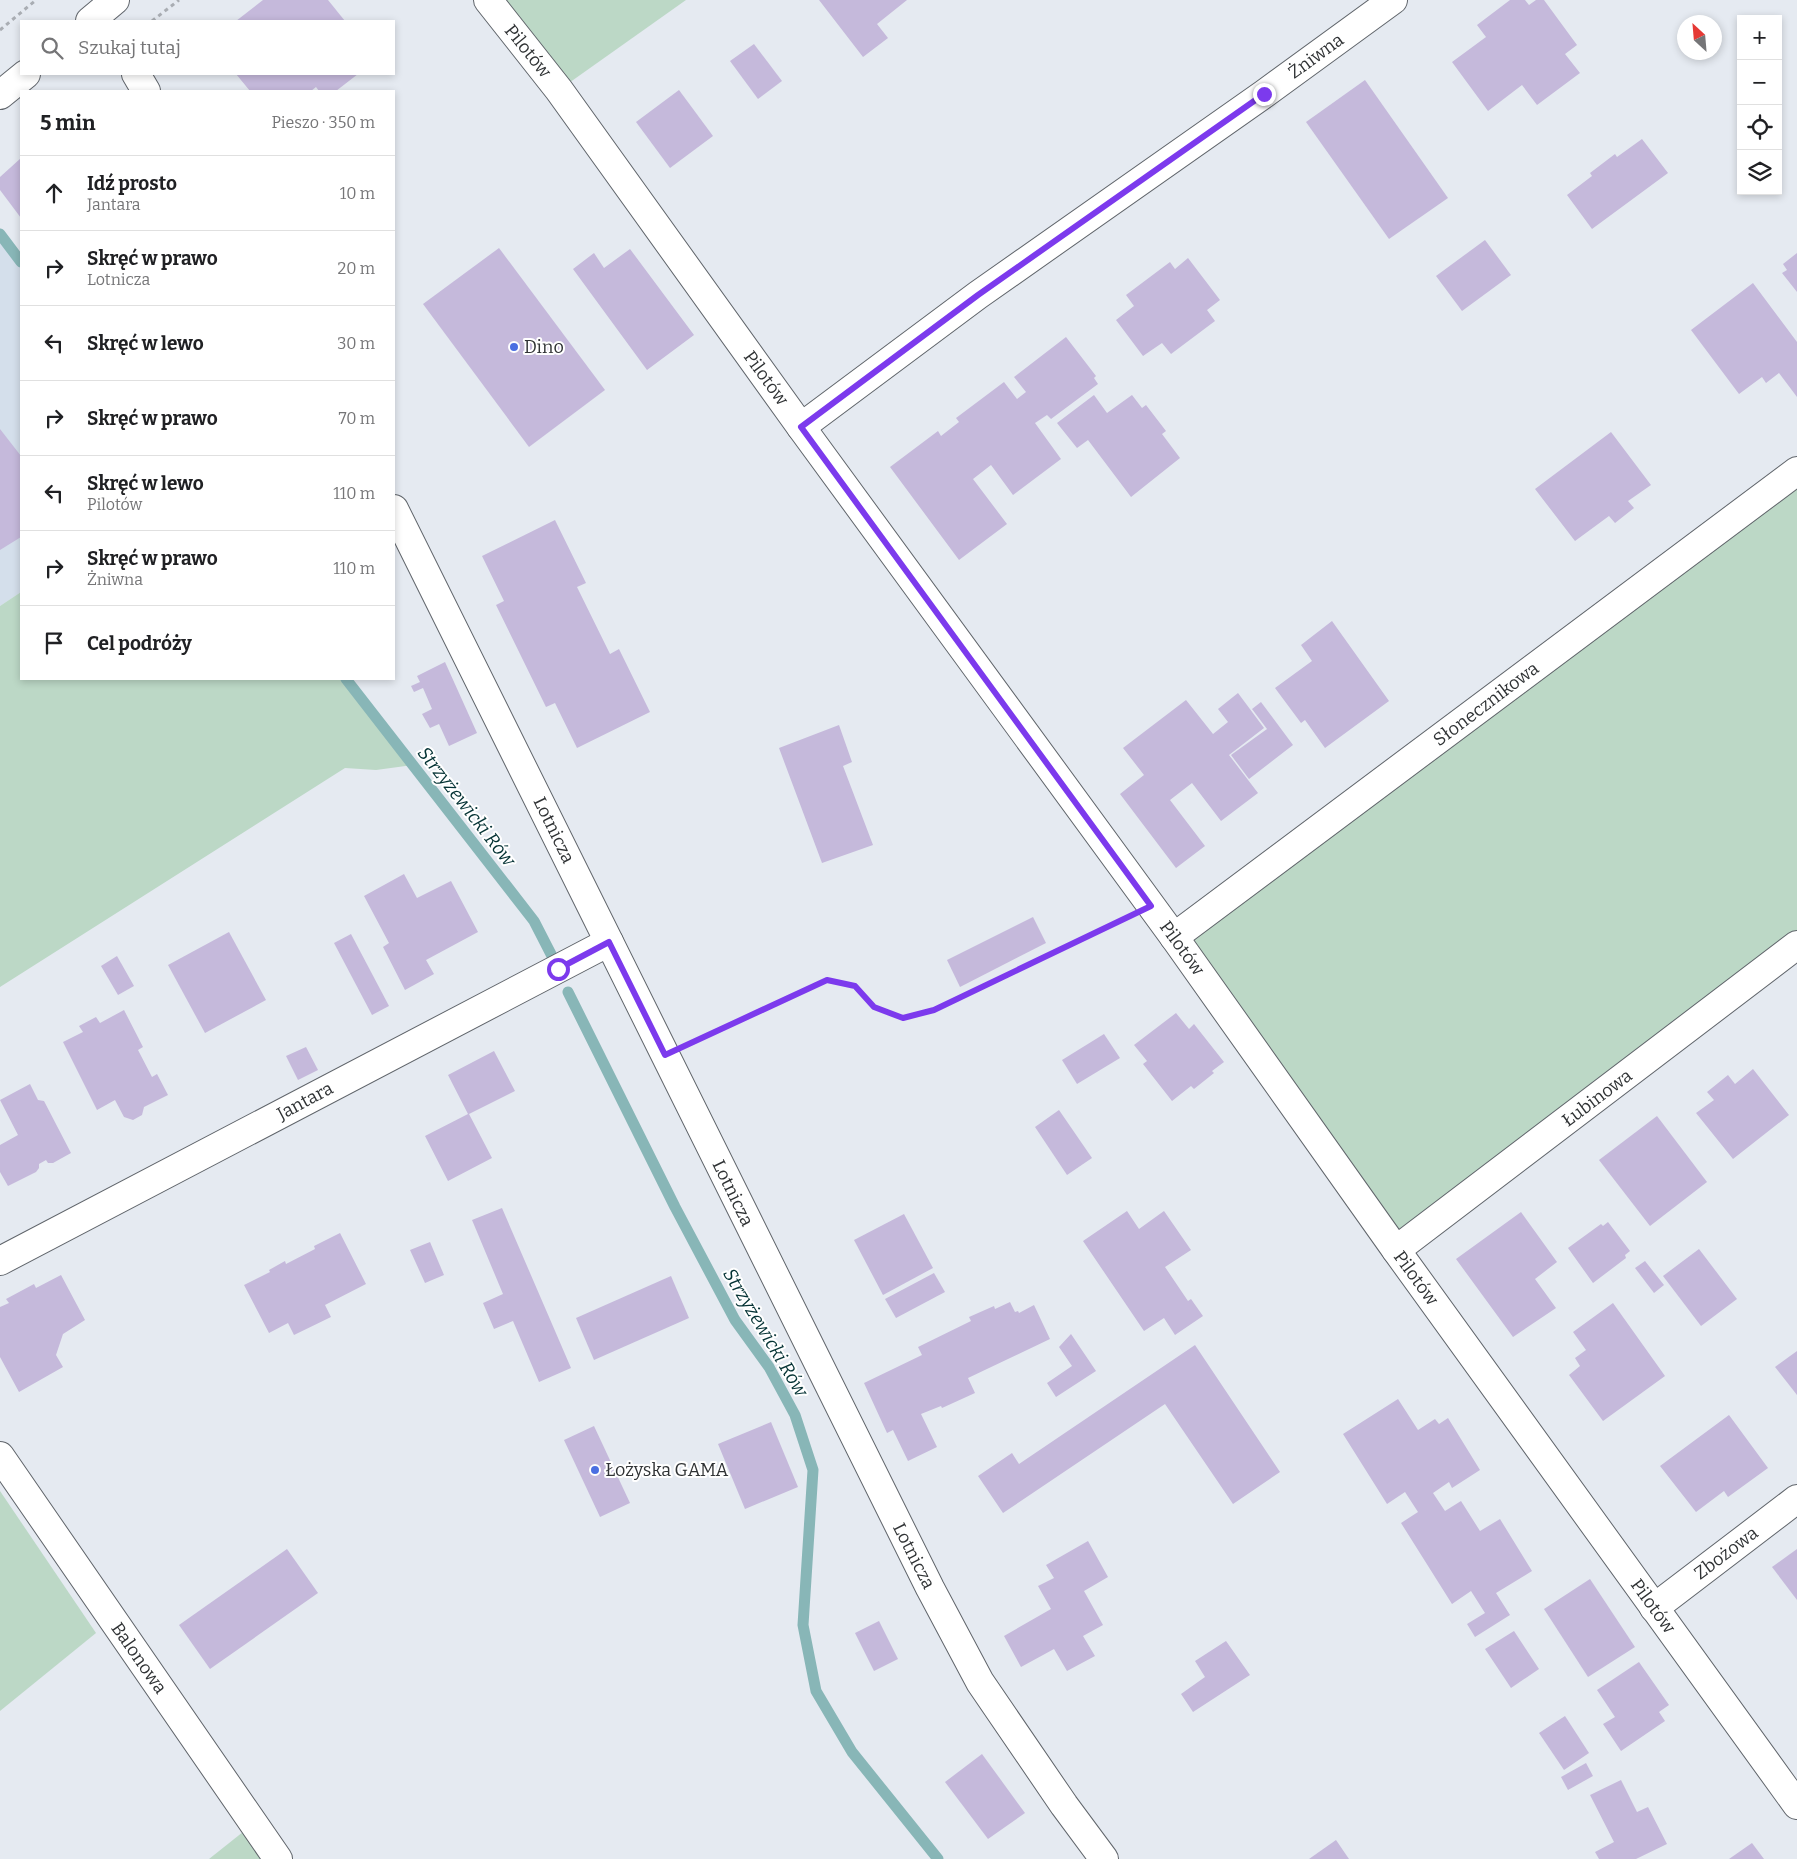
<!DOCTYPE html>
<html lang="pl">
<meta charset="utf-8">
<style>
:root{--surface:#fff;--page:#f6f6f6;--text:#202124;--muted:#757577;--line:#e0e0e0}
body{margin:0;font-family:Bitter,serif;background:var(--page);color:var(--text)}
.controls{position:absolute;right:15px;top:15px;display:grid;overflow:hidden;border-radius:0px;box-shadow:0 2px 8px #0003}
.controls button{width:45px;height:45px;display:grid;place-items:center;padding:0;border:0;border-bottom:1px solid var(--line);background:var(--surface);color:var(--text);font:25px sans-serif}
.compass{position:absolute;left:1677px;top:15px;width:45px;height:45px;border-radius:50%;background:var(--surface);box-shadow:0 2px 8px #0003;rotate:334deg}
.stop{position:absolute;width:15px;height:15px;margin:-11px;border:4px solid #7c3aed;border-radius:50%;background:#fff}
.stop.end{background:#7c3aed;border-color:#fff;box-shadow:0 1px 5px #0008}
.list{margin:0;padding:0;list-style:none}
h2{display:flex;justify-content:space-between;align-items:center;height:65px;margin:0;padding:0 20px;font-size:21px}
h2 small{font-size:16px;font-weight:400;color:var(--muted)}
.list li{display:grid;grid-template-columns:32px 1fr auto;gap:15px;align-items:center;box-sizing:border-box;height:75px;padding:0 20px;border-top:1px solid var(--line)}
.list b{display:block;font-size:19px;white-space:nowrap}
.list p{margin:0;font-size:16px;white-space:nowrap;color:var(--muted)}
.list em{font-size:16px;font-style:normal;color:var(--muted)}
.icon{flex:none;width:28px;height:28px;fill:none;stroke:currentColor;stroke-width:2;stroke-linecap:round;stroke-linejoin:round}
.map{position:relative;flex:none;width:1797px;height:1859px;overflow:hidden}
.search{position:absolute;background:var(--surface);box-shadow:0 2px 8px #0003;left:20px;top:20px;width:375px;height:55px;display:flex;align-items:center;gap:12px;box-sizing:border-box;padding:0 18px;border-radius:0px;color:var(--muted);font-size:19px}
.panel{position:absolute;background:var(--surface);box-shadow:0 2px 8px #0003;left:20px;top:90px;width:375px;height:590px;border-radius:0px}
.map>svg:first-child{display:block}
</style>
<div class="map">
<svg width="1797" height="1859" viewBox="0 0 1797 1859">
<rect width="100%" height="100%" fill="#e5eaf1"/>
<polygon fill="#d4dfeb" points="0,234 21,262 21,592 0,606"/>
<g fill="#bcd8c6">
<polygon points="488,0 686,0 559,90"/>
<polygon points="1797,471 1797,945 1396,1250 1174,937"/>
<polygon points="21,592 21,679 346,679 413,765 376,770 345,768 0,987 0,606"/>
<polygon points="0,1491 96,1633 0,1711"/>
<polygon points="253,1824 278,1859 209,1859"/>
</g>
<g fill="none" stroke-linecap="round" stroke-linejoin="round">
<g stroke="#88b6b7" stroke-width="11">
<polyline points="0,234 21,262"/>
<polyline points="346,679 534,921 554,960"/>
<polyline points="568,992 675,1207 735,1320 769,1367 795,1415 813,1470 803,1625 816,1691 852,1752 938,1859"/>
</g>
</g>
<g fill="#c5b9db">
<polygon points="263,0 328,0 345,21 236,21"/>
<polygon points="819,0 907,0 877,24 888,38 863,57"/>
<polygon points="1510,0 1525,0 1529,5 1536,0 1544,0 1577,45 1565,54 1580,73 1537,105 1522,85 1488,111 1452,62 1486,37 1477,25"/>
<polygon points="754,44 782,81 758,99 730,61"/>
<polygon points="236,74 358,74 336,91 319,91 316,87 311,91 250,91"/>
<polygon points="1365,80 1448,198 1389,239 1306,122"/>
<polygon points="679,90 713,136 670,168 636,122"/>
<polygon points="1642,139 1668,173 1592,229 1567,195 1592,176 1590,173 1615,154 1617,157"/>
<polygon points="21,158 21,218 0,190 0,177"/>
<polygon points="1485,240 1511,275 1462,311 1436,276"/>
<polygon points="499,248 605,390 529,447 423,304"/>
<polygon points="630,249 694,335 647,370 573,269 594,253 604,268"/>
<polygon points="1797,253 1797,292 1782,273 1787,270 1783,264"/>
<polygon points="1188,258 1220,300 1207,310 1215,321 1171,354 1162,343 1143,356 1116,320 1134,306 1126,295 1170,262 1175,269"/>
<polygon points="1753,283 1797,342 1797,397 1779,373 1766,383 1762,377 1739,394 1691,330"/>
<polygon points="1066,337 1096,376 1094,378 1098,384 1051,419 1047,415 1035,423 1061,459 1013,495 991,465 973,479 1007,524 959,560 890,467 938,431 941,436 959,422 956,418 1004,382 1017,399 1026,392 1014,377"/>
<polygon points="1094,395 1107,413 1132,395 1142,408 1146,405 1166,431 1162,434 1180,458 1131,497 1088,440 1077,448 1057,423"/>
<polygon points="0,429 21,456 21,537 0,550"/>
<polygon points="1611,432 1651,485 1628,501 1634,508 1615,523 1609,516 1575,541 1535,489"/>
<polygon points="555,520 586,583 577,587 610,654 619,649 650,712 577,748 555,703 546,707 496,605 504,601 482,556"/>
<polygon points="1332,621 1389,701 1325,748 1305,720 1301,723 1275,688 1312,661 1301,645"/>
<polygon points="445,662 477,733 449,746 439,724 430,728 422,714 432,709 423,688 414,692 411,686 420,682 417,676"/>
<polygon points="1238,693 1264,728 1229,755 1258,793 1221,821 1192,783 1170,800 1205,846 1176,868 1120,794 1144,775 1123,748 1186,700 1213,734 1228,722 1218,709"/>
<polygon points="1261,702 1293,745 1249,779 1231,755 1267,729 1252,709"/>
<polygon points="839,725 852,762 843,766 873,845 822,863 779,748"/>
<polygon points="404,874 417,898 451,881 478,932 426,960 434,974 405,990 383,947 389,943 364,896"/>
<polygon points="1033,917 1046,943 960,987 947,960"/>
<polygon points="229,932 266,1000 205,1033 168,965"/>
<polygon points="351,934 389,1006 372,1015 334,943"/>
<polygon points="117,956 134,986 118,995 101,966"/>
<polygon points="124,1010 143,1047 138,1050 152,1077 157,1074 168,1095 144,1107 142,1115 133,1120 124,1117 115,1100 97,1110 63,1042 83,1032 79,1026 96,1017 100,1023"/>
<polygon points="1176,1013 1189,1029 1194,1024 1224,1062 1212,1071 1214,1073 1194,1089 1191,1086 1172,1101 1143,1064 1147,1061 1134,1045"/>
<polygon points="1104,1034 1120,1058 1077,1084 1062,1060"/>
<polygon points="306,1047 318,1070 298,1080 286,1056"/>
<polygon points="494,1051 515,1091 469,1114 492,1158 448,1181 425,1136 468,1114 448,1075"/>
<polygon points="1753,1069 1789,1115 1733,1159 1696,1113 1714,1100 1707,1092 1728,1075 1735,1084"/>
<polygon points="30,1084 38,1100 44,1101 71,1153 53,1163 48,1163 46,1160 39,1164 39,1168 36,1172 8,1186 0,1172 0,1145 18,1135 0,1100"/>
<polygon points="1059,1110 1092,1158 1067,1175 1035,1127"/>
<polygon points="1657,1116 1707,1182 1650,1226 1599,1160"/>
<polygon points="502,1208 571,1368 539,1382 513,1321 494,1329 483,1303 503,1294 472,1220"/>
<polygon points="1127,1211 1139,1229 1164,1211 1191,1250 1165,1267 1188,1301 1191,1299 1203,1316 1175,1335 1164,1318 1144,1331 1083,1241"/>
<polygon points="1521,1212 1557,1262 1535,1279 1556,1308 1513,1337 1456,1259"/>
<polygon points="904,1214 933,1268 883,1295 854,1240"/>
<polygon points="1608,1222 1630,1251 1625,1255 1626,1258 1593,1283 1568,1248 1601,1224 1603,1226"/>
<polygon points="340,1233 366,1284 325,1305 331,1317 294,1335 288,1323 269,1333 244,1285 270,1272 269,1270 285,1261 286,1264 315,1249 314,1246"/>
<polygon points="430,1242 444,1275 425,1283 410,1250"/>
<polygon points="1699,1249 1737,1299 1701,1326 1663,1276"/>
<polygon points="1645,1261 1664,1285 1654,1293 1635,1268"/>
<polygon points="934,1273 945,1292 896,1318 885,1299"/>
<polygon points="61,1275 85,1320 63,1334 56,1355 63,1367 19,1392 0,1357 0,1307 9,1303 6,1299 34,1284 36,1288"/>
<polygon points="671,1276 689,1318 594,1360 576,1318"/>
<polygon points="1010,1302 1015,1312 1018,1311 1019,1313 1034,1305 1050,1339 968,1378 975,1393 942,1408 941,1406 921,1414 937,1447 908,1461 893,1430 887,1433 864,1383 922,1355 918,1347 971,1321 969,1317 994,1306 995,1309"/>
<polygon points="1613,1303 1665,1376 1603,1421 1569,1375 1580,1366 1575,1358 1586,1350 1573,1332"/>
<polygon points="1071,1334 1096,1371 1056,1397 1047,1383 1072,1366 1059,1347"/>
<polygon points="1195,1345 1280,1472 1233,1504 1165,1404 1003,1513 978,1476 1012,1453 1019,1464"/>
<polygon points="1797,1351 1797,1395 1775,1367"/>
<polygon points="1398,1399 1418,1430 1435,1419 1439,1424 1448,1418 1480,1470 1452,1488 1449,1482 1433,1493 1445,1511 1461,1501 1480,1531 1500,1519 1532,1571 1496,1593 1510,1615 1475,1637 1467,1624 1485,1613 1471,1591 1452,1604 1401,1523 1418,1512 1405,1492 1387,1504 1343,1434"/>
<polygon points="1729,1415 1768,1468 1728,1497 1724,1491 1696,1512 1660,1466"/>
<polygon points="771,1422 798,1487 745,1509 718,1444"/>
<polygon points="594,1426 630,1503 600,1517 564,1440"/>
<polygon points="1088,1541 1108,1577 1084,1591 1103,1625 1083,1636 1095,1656 1067,1671 1054,1649 1021,1667 1004,1636 1051,1609 1038,1586 1054,1578 1046,1565"/>
<polygon points="287,1549 318,1593 210,1669 179,1625"/>
<polygon points="1797,1549 1797,1600 1772,1567"/>
<polygon points="1590,1579 1635,1647 1588,1677 1544,1609"/>
<polygon points="879,1621 898,1659 874,1671 855,1633"/>
<polygon points="1514,1631 1539,1669 1511,1688 1485,1649"/>
<polygon points="1226,1641 1250,1675 1193,1712 1181,1694 1205,1677 1195,1661"/>
<polygon points="1639,1662 1669,1705 1659,1712 1665,1721 1621,1751 1603,1724 1615,1717 1597,1690"/>
<polygon points="1565,1716 1589,1753 1564,1770 1539,1733"/>
<polygon points="982,1754 1025,1813 988,1839 945,1782"/>
<polygon points="1586,1763 1593,1776 1568,1790 1561,1777"/>
<polygon points="1621,1780 1637,1812 1648,1807 1667,1844 1636,1859 1599,1859 1595,1852 1614,1842 1590,1795"/>
<polygon points="1336,1840 1349,1859 1309,1859"/>
<polygon points="1752,1843 1764,1859 1729,1859"/>
</g>
<g fill="none" stroke-linecap="round" stroke-linejoin="round">
<defs>
<g id="minor">
<polyline points="488,0 559,90 801,427 1174,937 1396,1250 1797,1805"/>
<polyline points="801,427 978,295 1264,94 1393,0"/>
<polyline points="1174,937 1797,471"/>
<polyline points="1396,1250 1797,945"/>
<polyline points="0,1261 609,942"/>
<polyline points="0,1456 278,1859"/>
<polyline points="1654,1608 1797,1499"/>
</g>
<g id="tertiary">
<polyline points="136,74 146,91"/>
<polyline points="394,509 930,1588 980,1682 1064,1805 1104,1859"/>
</g>
<g id="primary">
<polyline points="90,21 115,0"/>
<polyline points="0,95 26,74"/>
</g>
</defs>
<use href="#minor" stroke="#60656b" stroke-width="30"/>
<use href="#tertiary" stroke="#60656b" stroke-width="30"/>
<use href="#primary" stroke="#60656b" stroke-width="30"/>
<g stroke="#a9adb3" stroke-width="3" stroke-dasharray="4 4" stroke-linecap="butt">
<polyline points="152,21 179,0"/>
<polyline points="0,30 36,0"/>
<polyline points="694,1041 827,980 855,986 875,1007 903,1018 933,1010 1121,920"/>
</g>
<use href="#minor" stroke="#fff" stroke-width="28"/>
<use href="#tertiary" stroke="#fff" stroke-width="28"/>
<use href="#primary" stroke="#fff" stroke-width="28"/>
</g>
<g fill="none" stroke-linecap="round" stroke-linejoin="round">
<polyline stroke="#7c3aed" stroke-width="6" points="558,969 609,942 665,1055 827,980 855,986 874,1007 903,1018 934,1010 1151,906 801,427 978,295 1264,94"/>
</g>
<g fill="#4a6ee1" stroke="#fff" stroke-width="2">
<circle cx="514" cy="347" r="5"/>
<circle cx="595" cy="1470" r="5"/>
</g>
<g text-anchor="middle" stroke-width="4" stroke-linejoin="round" paint-order="stroke">
<g font-size="18" fill="#303335" stroke="#fff">
<text transform="translate(528 51) rotate(51)" y="6">Pilotów</text>
<text transform="translate(1316 56) rotate(-36)" y="6">Żniwna</text>
<text transform="translate(766 378) rotate(54)" y="6">Pilotów</text>
<text transform="translate(1486 704) rotate(-37)" y="6">Słonecznikowa</text>
<text transform="translate(554 830) rotate(64)" y="6">Lotnicza</text>
<text transform="translate(1182 948) rotate(54)" y="6">Pilotów</text>
<text transform="translate(1597 1098) rotate(-37)" y="6">Łubinowa</text>
<text transform="translate(305 1101) rotate(-28)" y="6">Jantara</text>
<text transform="translate(733 1193) rotate(64)" y="6">Lotnicza</text>
<text transform="translate(1416 1278) rotate(54)" y="6">Pilotów</text>
<text transform="translate(1726 1553) rotate(-37)" y="6">Zbożowa</text>
<text transform="translate(914 1556) rotate(63)" y="6">Lotnicza</text>
<text transform="translate(1653 1606) rotate(54)" y="6">Pilotów</text>
<text transform="translate(139 1658) rotate(55)" y="6">Balonowa</text>
</g>
<g font-size="18" fill="#303335" stroke="#fff" text-anchor="start">
<text x="524" y="353">Dino</text>
<text x="605" y="1476">Łożyska GAMA</text>
</g>
<g font-size="19" font-style="italic" fill="#043234" stroke="#fff">
<text transform="translate(467 806) rotate(52)" y="7">Strzyżewicki Rów</text>
<text transform="translate(766 1332) rotate(59)" y="7">Strzyżewicki Rów</text>
</g>
</g>
</svg>
<div class="controls">
<button>+</button>
<button>−</button>
<button><svg class="icon" aria-label="locate" viewBox="0 0 24 24"><circle cx="12" cy="12" r="6"/><path d="M12 2v4M12 18v4M2 12h4M18 12h4"/></svg></button>
<button><svg class="icon" aria-label="layers" viewBox="0 0 24 24"><path d="M12 4l9 5-9 5-9-5zM3 14l9 5 9-5"/></svg></button>
</div>
<svg class="compass" viewBox="-18 -18 36 36"><path d="M0-13l5 13h-10z" fill="#e53935"/><path d="M0 13l5-13h-10z" fill="#757577"/></svg>
<div class="stop" style="left:558px;top:969px"></div>
<div class="stop end" style="left:1264px;top:94px"></div>
<div class="search"><svg class="icon" aria-label="search" viewBox="0 0 24 24"><circle cx="10" cy="10" r="6"/><path d="M15 15l6 6"/></svg>Szukaj tutaj</div>
<section class="panel">
<h2>5 min<small>Pieszo · 350 m</small></h2>
<ul class="list">
<li><svg class="icon" aria-label="ahead" viewBox="0 0 24 24"><path d="M12 20V5M6 11l6-6 6 6"/></svg><div><b>Idź prosto</b><p>Jantara</p></div><em>10 m</em></li>
<li><svg class="icon" aria-label="right" viewBox="0 0 24 24"><path d="M7 20v-9h11M14 6l5 5-5 5"/></svg><div><b>Skręć w prawo</b><p>Lotnicza</p></div><em>20 m</em></li>
<li><svg class="icon" aria-label="left" viewBox="0 0 24 24"><path d="M17 20v-9H6M10 6l-5 5 5 5"/></svg><div><b>Skręć w lewo</b></div><em>30 m</em></li>
<li><svg class="icon" aria-label="right" viewBox="0 0 24 24"><path d="M7 20v-9h11M14 6l5 5-5 5"/></svg><div><b>Skręć w prawo</b></div><em>70 m</em></li>
<li><svg class="icon" aria-label="left" viewBox="0 0 24 24"><path d="M17 20v-9H6M10 6l-5 5 5 5"/></svg><div><b>Skręć w lewo</b><p>Pilotów</p></div><em>110 m</em></li>
<li><svg class="icon" aria-label="right" viewBox="0 0 24 24"><path d="M7 20v-9h11M14 6l5 5-5 5"/></svg><div><b>Skręć w prawo</b><p>Żniwna</p></div><em>110 m</em></li>
<li><svg class="icon" aria-label="arrive" viewBox="0 0 24 24"><path d="M6 21V4h12l-3 4 3 4H6"/></svg><div><b>Cel podróży</b></div></li>
</ul>
</section>
</div>
